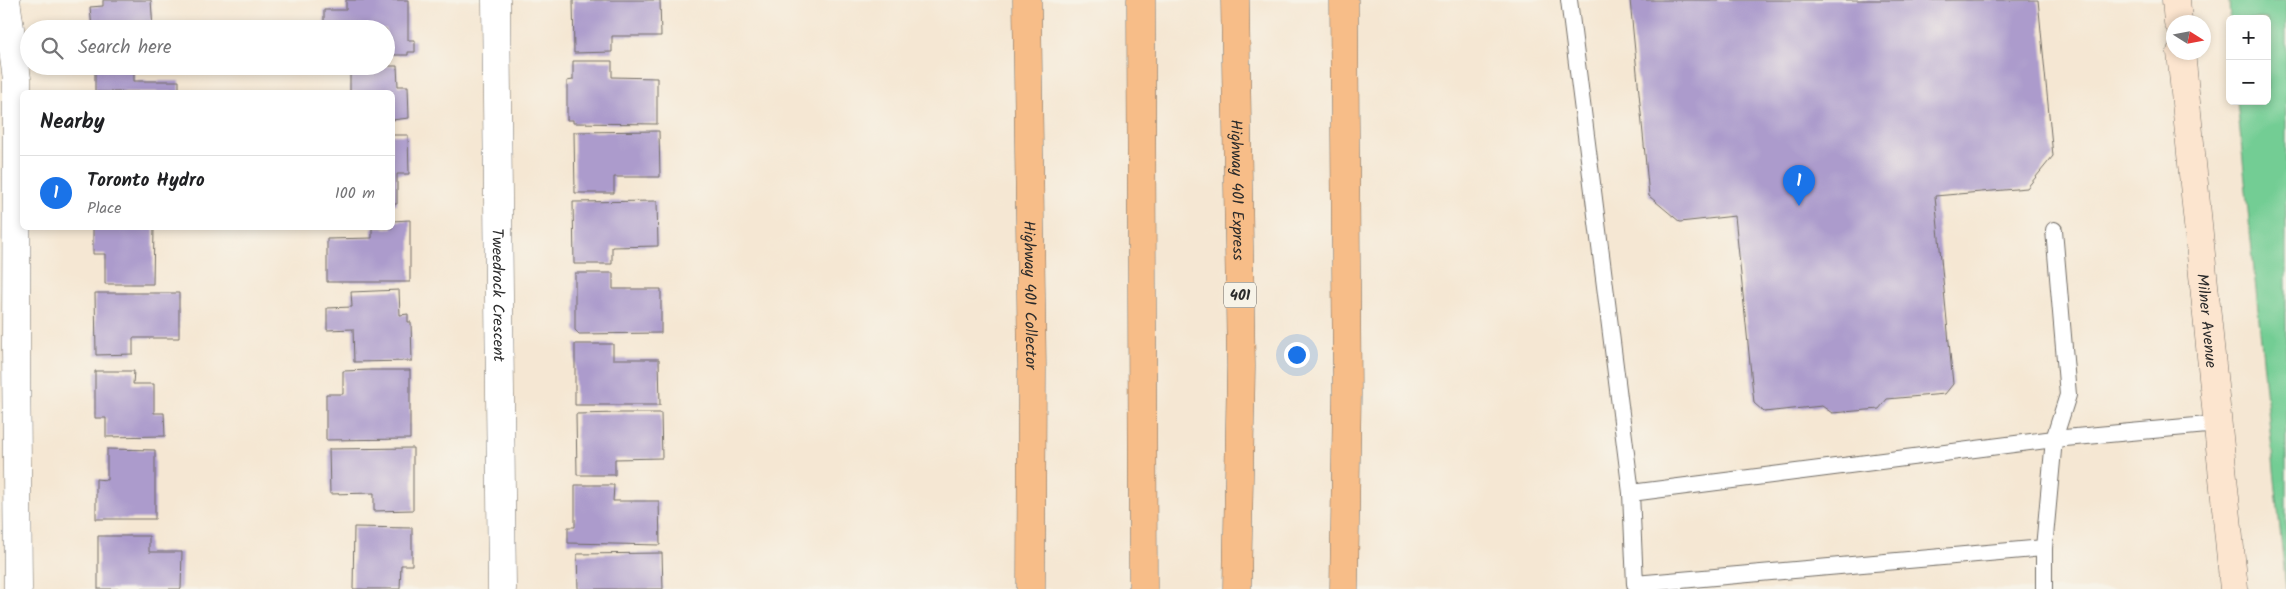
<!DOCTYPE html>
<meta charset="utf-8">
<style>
:root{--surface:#fff;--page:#f6f6f6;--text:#202124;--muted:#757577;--line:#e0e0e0;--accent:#1a73e8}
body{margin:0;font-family:Kalam,sans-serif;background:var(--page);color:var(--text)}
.controls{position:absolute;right:15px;top:15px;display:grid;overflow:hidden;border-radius:8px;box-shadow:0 2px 8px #0003}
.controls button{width:45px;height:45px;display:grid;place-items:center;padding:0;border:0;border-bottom:1px solid var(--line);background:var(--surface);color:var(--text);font:25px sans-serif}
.compass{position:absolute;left:2166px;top:15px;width:45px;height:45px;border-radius:50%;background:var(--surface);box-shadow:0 2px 8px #0003;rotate:101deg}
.you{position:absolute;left:1296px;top:354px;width:18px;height:18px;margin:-12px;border:4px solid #fff;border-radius:50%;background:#1a73e8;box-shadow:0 0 0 8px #1a73e833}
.badge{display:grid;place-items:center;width:32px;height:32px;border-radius:50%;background:var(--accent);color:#fff;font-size:16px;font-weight:700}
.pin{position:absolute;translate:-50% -41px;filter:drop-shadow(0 1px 2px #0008)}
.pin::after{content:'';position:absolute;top:26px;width:18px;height:15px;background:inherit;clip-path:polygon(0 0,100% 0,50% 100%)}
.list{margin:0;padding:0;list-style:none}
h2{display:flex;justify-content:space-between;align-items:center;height:65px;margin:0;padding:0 20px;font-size:21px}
h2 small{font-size:16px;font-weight:400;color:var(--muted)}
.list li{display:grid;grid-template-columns:32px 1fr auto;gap:15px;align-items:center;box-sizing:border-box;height:75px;padding:0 20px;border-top:1px solid var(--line)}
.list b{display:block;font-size:19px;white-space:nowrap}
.list p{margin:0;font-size:16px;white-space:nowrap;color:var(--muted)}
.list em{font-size:16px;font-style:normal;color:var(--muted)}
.icon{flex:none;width:28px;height:28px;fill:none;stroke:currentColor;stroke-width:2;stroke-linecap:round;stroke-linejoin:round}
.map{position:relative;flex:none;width:2286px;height:589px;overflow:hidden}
.search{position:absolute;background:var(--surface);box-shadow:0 2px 8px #0003;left:20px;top:20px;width:375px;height:55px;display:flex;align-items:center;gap:12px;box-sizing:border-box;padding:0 18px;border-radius:28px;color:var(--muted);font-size:19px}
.panel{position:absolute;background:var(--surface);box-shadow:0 2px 8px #0003;left:20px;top:90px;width:375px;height:140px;border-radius:8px}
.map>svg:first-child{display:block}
</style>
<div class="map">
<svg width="2286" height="589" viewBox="0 0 2286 589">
<rect width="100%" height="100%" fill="#f7f3e8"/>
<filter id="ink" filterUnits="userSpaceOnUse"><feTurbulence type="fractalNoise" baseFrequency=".02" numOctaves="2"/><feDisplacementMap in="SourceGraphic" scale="10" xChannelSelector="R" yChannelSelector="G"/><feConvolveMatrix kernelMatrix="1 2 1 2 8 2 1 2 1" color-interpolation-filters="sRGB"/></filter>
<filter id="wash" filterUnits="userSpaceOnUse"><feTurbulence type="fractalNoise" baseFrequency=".0096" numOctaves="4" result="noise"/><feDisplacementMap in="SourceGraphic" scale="20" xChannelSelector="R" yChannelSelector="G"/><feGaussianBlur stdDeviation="1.12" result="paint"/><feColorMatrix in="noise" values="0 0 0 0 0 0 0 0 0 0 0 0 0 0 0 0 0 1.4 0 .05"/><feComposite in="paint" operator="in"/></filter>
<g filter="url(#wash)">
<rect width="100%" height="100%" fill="#f5e7d3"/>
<polygon fill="#73cd94" stroke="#4f7c60" points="2229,0 2286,0 2286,589 2237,101 2267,101 2267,19 2230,19 2230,23"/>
<g id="blocks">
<g fill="#ac9bcc">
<polygon points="103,0 151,0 153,29 92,29 90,7 103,6"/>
<polygon points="346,0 408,0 408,40 415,40 415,52 408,52 408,55 386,55 386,29 324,29 324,10 346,10"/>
<polygon points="573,0 660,0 661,36 612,36 612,52 574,53"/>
<polygon points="1630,0 2038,0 2053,156 2027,188 1935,196 1953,384 1945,394 1887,399 1879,409 1832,413 1822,406 1764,412 1754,403 1735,216 1680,222 1649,196"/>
<polygon points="573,61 612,61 612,77 657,78 657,124 573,123 573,120 567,120 567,81 573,80"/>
<polygon points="95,66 134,66 134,81 179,81 179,92 95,92"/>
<polygon points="350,66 397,66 398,86 408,86 409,118 392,120 392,92 350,92"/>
<polygon points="659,131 660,177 614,177 614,193 575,193 574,132"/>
<polygon points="392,135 408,135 409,174 397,174 397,204 392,204"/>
<polygon points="657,201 658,246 612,247 612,264 574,264 573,202"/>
<polygon points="410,220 410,282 327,282 327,239 372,238 372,228 392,228 392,221"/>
<polygon points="93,228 154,228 153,284 105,284 105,254 93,254"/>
<polygon points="575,273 613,273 613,289 661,289 661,333 579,334 575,330"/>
<polygon points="399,290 400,315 408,314 408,322 411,322 412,361 354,362 353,329 327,330 327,308 352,307 351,292"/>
<polygon points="95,293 179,293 179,338 133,338 133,354 96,355"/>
<polygon points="575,344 613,344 613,359 659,359 660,405 575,405"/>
<polygon points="371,370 410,370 410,439 326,440 326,394 343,394 343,371"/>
<polygon points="95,371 134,371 133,384 154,384 154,413 164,413 165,436 106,437 106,418 95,418"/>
<polygon points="621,413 661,413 662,458 615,459 615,475 577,475 576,414"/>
<polygon points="413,448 413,510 374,511 374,493 330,494 329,449"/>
<polygon points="107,449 155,450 155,519 96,519 96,479 107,480"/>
<polygon points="575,485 614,485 613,501 659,501 660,545 568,543 568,527 575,527"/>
<polygon points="354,527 412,528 412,565 401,565 400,589 353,589"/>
<polygon points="98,536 149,536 149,552 182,552 181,589 98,589"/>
<polygon points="662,553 663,589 578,589 577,554"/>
</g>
</g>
</g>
<g filter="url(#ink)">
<use href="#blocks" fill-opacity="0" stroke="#726d66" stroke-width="1"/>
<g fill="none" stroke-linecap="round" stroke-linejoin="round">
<defs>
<g id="lane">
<polyline points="1569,0 1631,493 2054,439 2218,424"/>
<polyline points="1631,493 1635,584 2044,548"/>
<polyline points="2044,589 2044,548 2054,439 2068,395 2054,230"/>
</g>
<g id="street">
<polyline points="6,0 17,79 16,347 18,589"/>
<path id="s1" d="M 496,0 L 502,589"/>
</g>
<g id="secondary">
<polyline points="2176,0 2178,22"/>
<path id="s2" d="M 2181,52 L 2234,589"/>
</g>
<g id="highway">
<path id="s3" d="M 1027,0 L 1032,369 L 1031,589"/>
<polyline points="1141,0 1143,589"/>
<path id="s4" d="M 1235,0 L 1241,366 L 1237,589"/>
<polyline points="1344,589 1347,393 1344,0"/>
</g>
</defs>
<use href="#lane" stroke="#726d66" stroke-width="18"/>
<use href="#street" stroke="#726d66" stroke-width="29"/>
<use href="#secondary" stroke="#726d66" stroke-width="29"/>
<use href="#highway" stroke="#726d66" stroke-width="29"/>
<use href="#lane" stroke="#fff" stroke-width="16"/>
<use href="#street" stroke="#fff" stroke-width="28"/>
<use href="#secondary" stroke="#fce5cf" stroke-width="28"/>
<use href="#highway" stroke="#f7bd88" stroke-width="28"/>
</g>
</g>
<g text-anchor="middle" stroke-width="4" stroke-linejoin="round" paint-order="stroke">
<rect fill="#f7f3e8" stroke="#686764" stroke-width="1" x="1224" y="282.5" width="32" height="25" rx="4"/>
<g font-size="15" font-weight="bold" fill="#2b2b2b">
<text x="1240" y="300">401</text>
</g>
<g font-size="16" fill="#2b2b2b" stroke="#f7f3e8">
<text dy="6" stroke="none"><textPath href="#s4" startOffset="190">Highway 401 Express</textPath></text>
<text dy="6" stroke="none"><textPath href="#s3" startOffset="295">Highway 401 Collector</textPath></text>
<text dy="6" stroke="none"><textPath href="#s1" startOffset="295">Tweedrock Crescent</textPath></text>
<text dy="6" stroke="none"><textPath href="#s2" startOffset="270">Milner Avenue</textPath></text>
</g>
</g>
</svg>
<div class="controls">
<button>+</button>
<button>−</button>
</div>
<svg class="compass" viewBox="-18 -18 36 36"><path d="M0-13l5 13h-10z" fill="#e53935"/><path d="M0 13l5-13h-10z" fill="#757577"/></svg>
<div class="you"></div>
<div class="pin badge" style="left:1799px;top:206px">1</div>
<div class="search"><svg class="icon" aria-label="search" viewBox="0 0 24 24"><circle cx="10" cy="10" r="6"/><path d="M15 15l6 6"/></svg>Search here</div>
<section class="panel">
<h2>Nearby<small></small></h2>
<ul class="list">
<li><span class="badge">1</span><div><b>Toronto Hydro</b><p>Place</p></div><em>100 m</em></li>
</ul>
</section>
</div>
